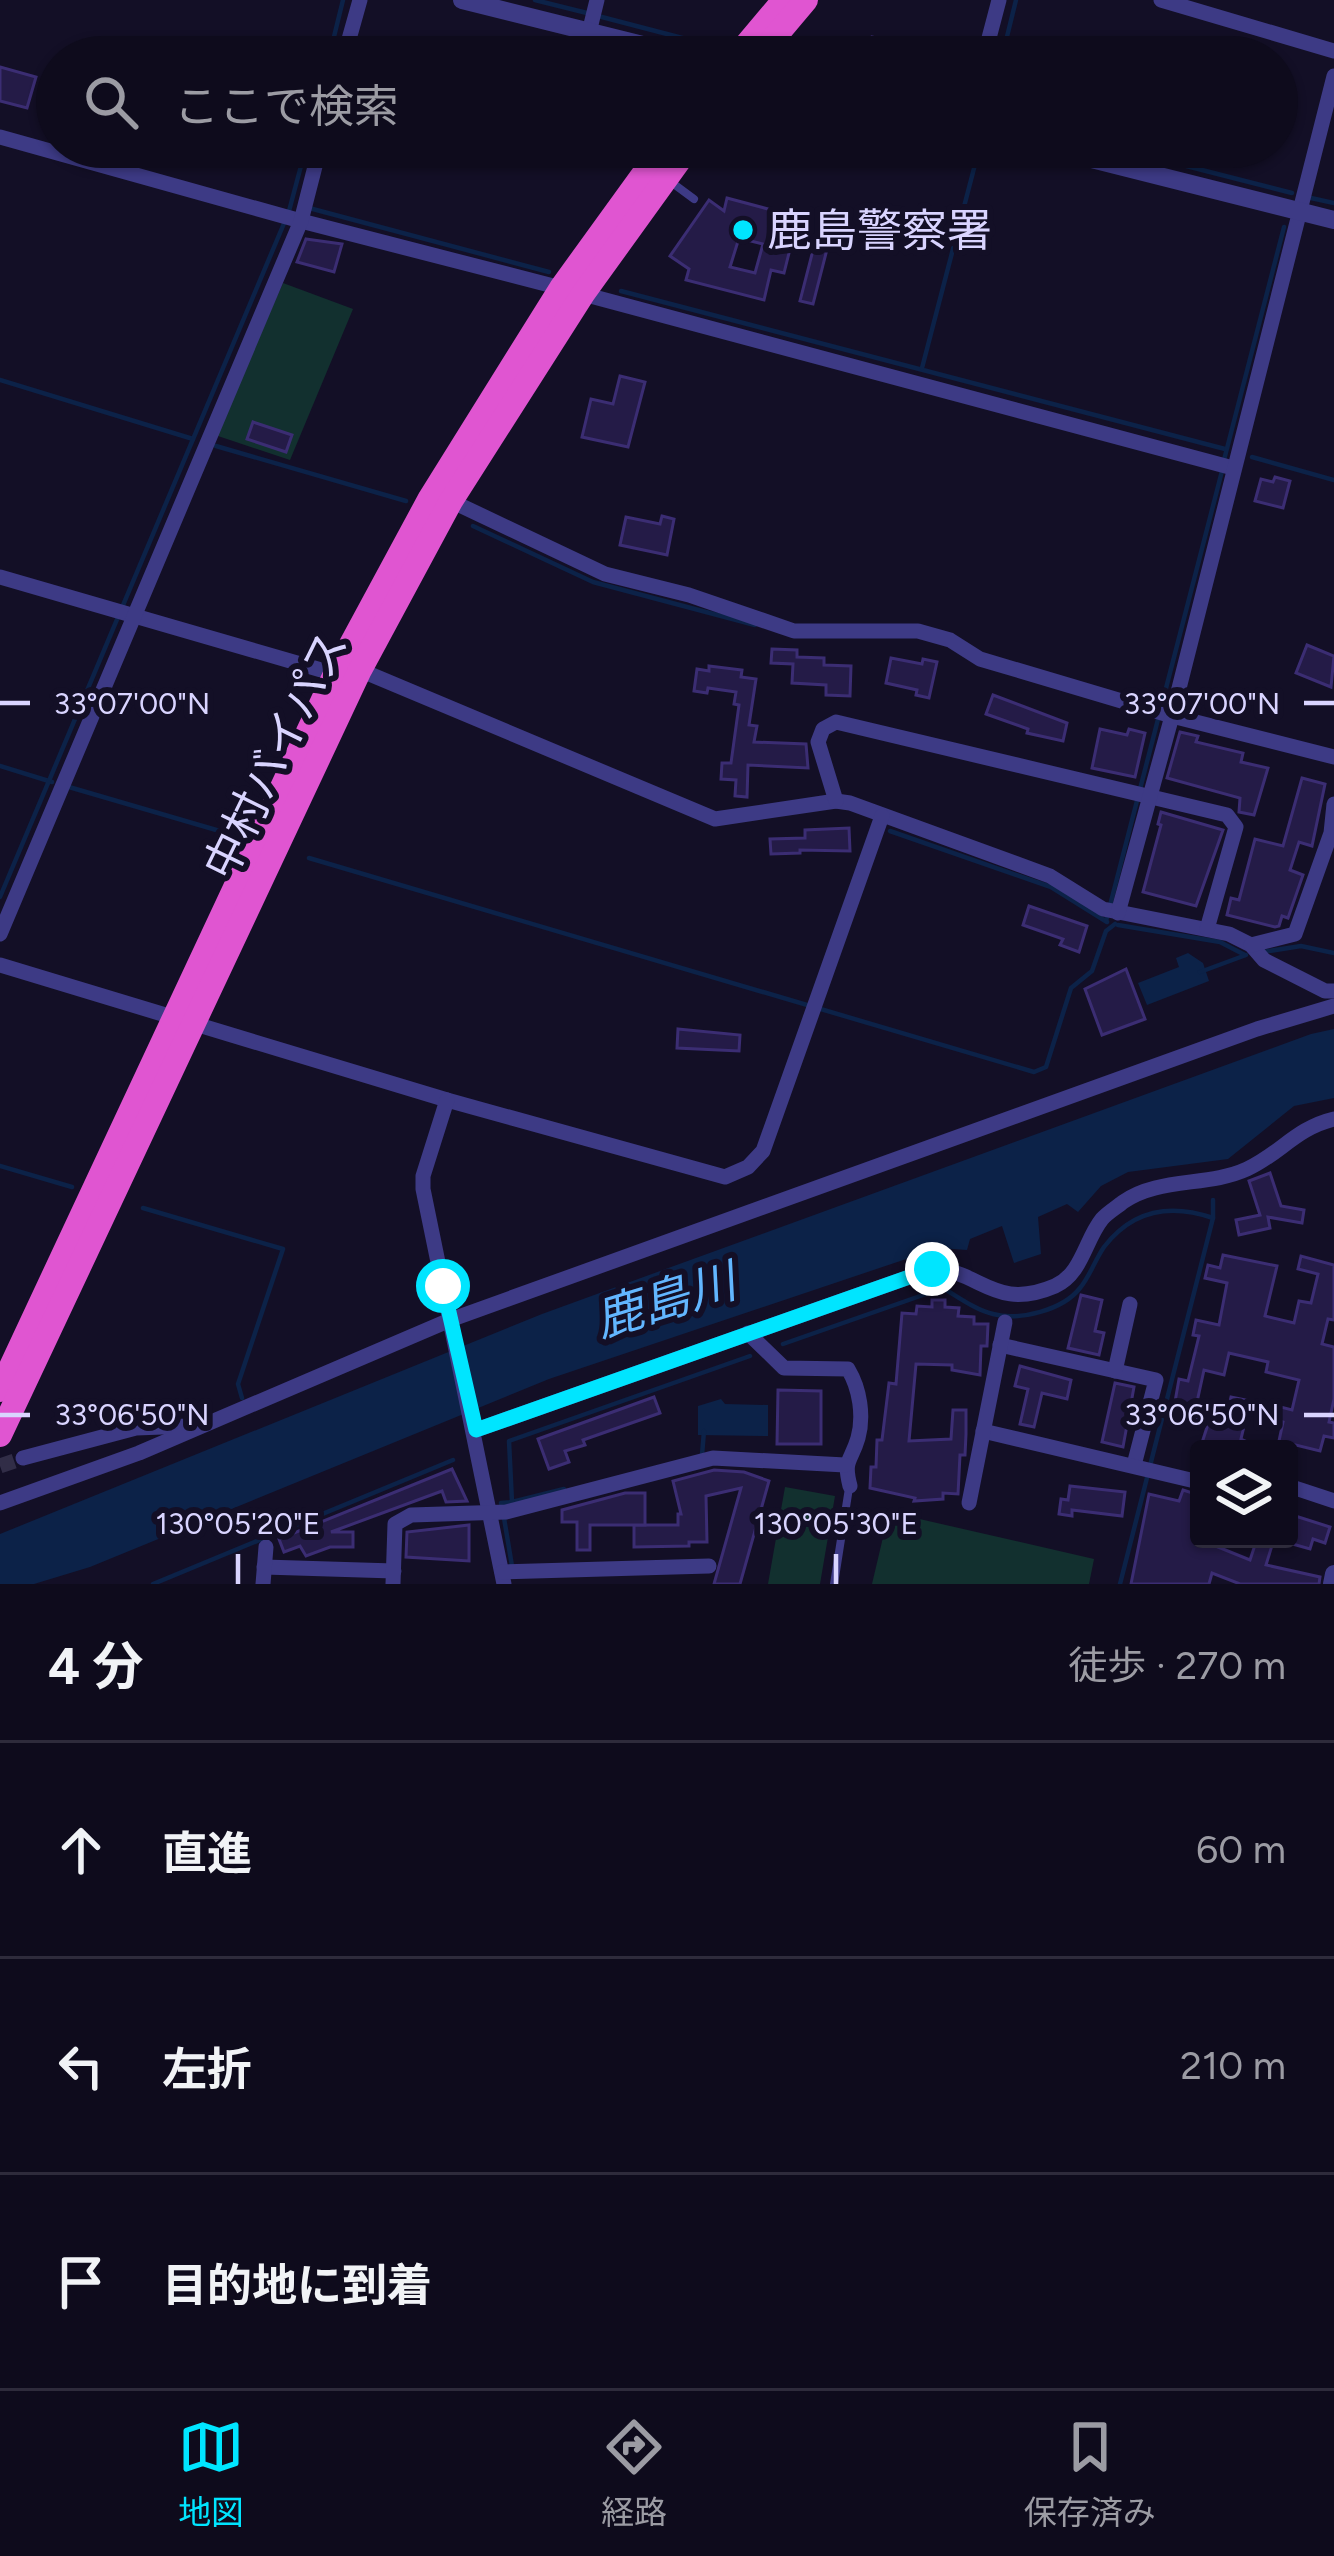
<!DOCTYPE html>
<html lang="ja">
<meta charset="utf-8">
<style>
:root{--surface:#0e0b1c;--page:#171425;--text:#f1f3f6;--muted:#9b9ba3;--line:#2e2b3b;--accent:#00e5ff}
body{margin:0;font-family:Figtree,"Noto Sans JP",sans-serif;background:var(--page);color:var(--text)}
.controls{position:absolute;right:36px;bottom:36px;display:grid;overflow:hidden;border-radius:12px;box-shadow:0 3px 9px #0004}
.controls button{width:108px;height:108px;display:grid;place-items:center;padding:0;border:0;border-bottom:3px solid var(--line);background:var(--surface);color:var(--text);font:60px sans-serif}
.stop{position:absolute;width:36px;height:36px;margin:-27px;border:9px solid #00e5ff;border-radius:50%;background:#fff}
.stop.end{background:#00e5ff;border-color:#fff;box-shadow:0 3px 12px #0008}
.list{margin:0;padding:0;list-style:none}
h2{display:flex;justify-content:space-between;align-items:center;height:156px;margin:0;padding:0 48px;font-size:51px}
h2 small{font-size:39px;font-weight:400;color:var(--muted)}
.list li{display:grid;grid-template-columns:78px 1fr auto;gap:36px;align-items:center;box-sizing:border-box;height:216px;padding:0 48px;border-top:3px solid var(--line)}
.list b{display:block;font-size:45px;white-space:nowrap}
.list em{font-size:39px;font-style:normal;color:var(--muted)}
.icon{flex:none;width:66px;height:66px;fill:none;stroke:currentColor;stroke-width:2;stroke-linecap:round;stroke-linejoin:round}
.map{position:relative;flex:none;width:1334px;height:1584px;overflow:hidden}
.search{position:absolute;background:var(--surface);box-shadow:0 3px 9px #0004;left:36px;right:36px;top:36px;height:132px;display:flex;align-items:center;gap:30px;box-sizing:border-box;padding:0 42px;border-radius:66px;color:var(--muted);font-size:45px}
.sheet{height:804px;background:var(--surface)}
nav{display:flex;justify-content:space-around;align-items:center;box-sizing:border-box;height:168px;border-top:3px solid var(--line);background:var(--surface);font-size:33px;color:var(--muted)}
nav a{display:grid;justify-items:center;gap:6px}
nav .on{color:var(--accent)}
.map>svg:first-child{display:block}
</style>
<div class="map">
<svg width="1334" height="1584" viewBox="0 0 1334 1584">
<rect width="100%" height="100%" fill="#130f26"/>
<g fill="#12302f">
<polygon points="283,283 353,309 290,460 215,435"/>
<polygon points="785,1487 835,1496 820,1584 768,1584"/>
<polygon points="889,1512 1094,1559 1089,1584 872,1584"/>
</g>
<g fill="#0c2248">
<polygon points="1188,953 1203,963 1209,981 1147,1005 1138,983 1179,967 1176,958"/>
<polygon points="1334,1029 1334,1098 1294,1106 1228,1159 1128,1172 1101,1186 1078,1212 1067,1204 1038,1217 1041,1254 1014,1263 1002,1226 970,1239 967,1250 939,1248 549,1379 90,1567 34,1584 0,1584 0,1534 542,1314 1311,1034"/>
<polygon points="721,1399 725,1404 768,1405 768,1436 698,1435 698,1406"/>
</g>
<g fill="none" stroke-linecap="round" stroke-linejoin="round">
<g stroke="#0c2248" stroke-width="4.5">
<polyline points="535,0 587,13"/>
<polyline points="598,16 690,40"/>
<polyline points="329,57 343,0"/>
<polyline points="1002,57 1016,0"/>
<polyline points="1112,147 1292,193"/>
<polyline points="1311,198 1334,203"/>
<polyline points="309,208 549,272"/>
<polyline points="289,211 306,147"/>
<polyline points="621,291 1225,449"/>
<polyline points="922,368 978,153"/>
<polyline points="0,380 193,439"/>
<polyline points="216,446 406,501"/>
<polyline points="1252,457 1334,480"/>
<polyline points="1224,460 1284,227"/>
<polyline points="473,526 593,582 755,625"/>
<polyline points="0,766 52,782"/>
<polyline points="69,787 230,834"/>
<polyline points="890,831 1051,887 1107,922"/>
<polyline points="309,858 1034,1072 1046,1067 1071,988 1092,971 1106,931 1115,924"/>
<polyline points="0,897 285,221"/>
<polyline points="1106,921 1222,471"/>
<polyline points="1118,925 1220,942 1245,955"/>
<polyline points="1263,952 1301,946 1334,953"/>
<polyline points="1200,972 1246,955"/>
<polyline points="0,1166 72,1187"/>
<polyline points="143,1208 283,1249 238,1384 242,1398"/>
<path d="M 783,1344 L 943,1288 C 958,1297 976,1310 993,1314 C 1020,1321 1063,1310 1080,1288 C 1090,1276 1095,1260 1104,1247 C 1133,1209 1172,1204 1213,1218"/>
<polyline points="702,1455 704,1431"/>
<polyline points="512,1502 564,1489"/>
<polyline points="502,1507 501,1503 512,1502 509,1441 750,1356"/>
<polyline points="504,1518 512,1566"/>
<polyline points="153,1584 453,1460"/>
<polyline points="1120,1584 1213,1218 1213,1200"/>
</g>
</g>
<g fill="#241b47" stroke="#3b2d73" stroke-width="3" fill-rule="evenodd">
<polygon points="872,37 921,48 923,41 968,52 967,57 867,57"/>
<polygon points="0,67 36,77 27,108 0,101"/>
<path d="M 727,198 L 798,217 L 784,273 L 771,270 L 764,300 L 686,280 L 689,269 L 670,256 L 709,200 L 724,211 ZM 739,238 L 763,244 L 755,273 L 730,267 Z"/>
<polygon points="821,219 834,222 813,304 800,301"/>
<polygon points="306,239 342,244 334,272 297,262"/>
<polygon points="620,376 645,382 628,447 582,437 591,399 613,404"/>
<polygon points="253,422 292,435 286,452 247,439"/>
<polygon points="1275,477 1290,481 1283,508 1255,501 1261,479 1273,482"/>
<polygon points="662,516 674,519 667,555 620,545 626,517 660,524"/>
<polygon points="1307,645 1334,656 1331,687 1296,673"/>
<polygon points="772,649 797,650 797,657 824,658 824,665 851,666 850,696 826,695 826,685 792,683 793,664 771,663"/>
<polygon points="891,658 922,664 923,659 937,662 929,698 916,695 917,690 886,683"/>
<polygon points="709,666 742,670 741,677 756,679 749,725 757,726 754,742 806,744 808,768 748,765 747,797 735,796 736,780 721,779 722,763 731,763 739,705 734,704 736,692 708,688 707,693 694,691 697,669 709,671"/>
<polygon points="993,695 1067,723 1063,741 1027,733 1028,729 986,714"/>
<polygon points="1100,729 1127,735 1129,729 1145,733 1135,777 1092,768"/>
<polygon points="1180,732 1198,736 1196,742 1243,753 1241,762 1268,768 1254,815 1239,812 1240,798 1167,778"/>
<polygon points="1302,778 1325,784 1312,846 1299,842 1290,870 1303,875 1288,918 1282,916 1279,926 1275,927 1227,915 1231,898 1239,900 1255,839 1283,846"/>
<polygon points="1161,812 1223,830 1196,906 1143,892 1161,825 1158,824"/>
<polygon points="849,828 850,851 800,850 800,853 771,854 770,839 805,838 805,830"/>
<polygon points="1029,906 1087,926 1079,952 1060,945 1063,939 1023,925"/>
<polygon points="1126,969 1145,1019 1102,1035 1085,989"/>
<polygon points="678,1029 740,1035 739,1051 677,1048"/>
<polygon points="1270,1173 1281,1206 1304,1210 1302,1223 1268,1217 1270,1228 1239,1235 1236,1220 1260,1215 1249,1181"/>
<polygon points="1223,1255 1277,1266 1265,1316 1294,1323 1299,1301 1311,1303 1318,1274 1298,1269 1301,1256 1334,1265 1334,1320 1328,1319 1322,1344 1334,1347 1334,1399 1329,1422 1334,1423 1334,1438 1324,1436 1320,1451 1279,1441 1283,1422 1274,1419 1277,1406 1292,1410 1299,1380 1266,1372 1268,1362 1229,1353 1224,1375 1204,1370 1197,1402 1228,1410 1231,1397 1250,1401 1241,1439 1263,1449 1200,1449 1209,1421 1173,1413 1179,1379 1188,1381 1199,1336 1193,1335 1196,1320 1219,1325 1227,1283 1205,1278 1208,1265 1220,1268"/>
<polygon points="1081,1295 1102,1300 1095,1331 1104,1333 1099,1355 1068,1348"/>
<polygon points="932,1300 945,1300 945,1307 959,1308 958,1316 974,1317 974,1324 988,1324 987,1346 981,1346 980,1375 952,1370 952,1365 916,1364 909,1441 951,1439 953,1410 966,1410 966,1434 965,1455 960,1455 958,1494 943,1493 943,1499 914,1501 915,1498 870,1488 871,1467 876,1467 877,1440 882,1440 889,1383 896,1384 902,1313 916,1314 917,1306 932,1307"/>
<polygon points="1020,1366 1071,1380 1067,1399 1042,1393 1034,1427 1020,1424 1028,1389 1015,1386"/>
<polygon points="1115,1383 1134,1387 1123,1447 1102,1442"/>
<polygon points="778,1390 821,1391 821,1444 777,1444"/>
<polygon points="654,1397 660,1413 583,1440 585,1445 565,1451 569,1462 549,1469 538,1439"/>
<polygon points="452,1469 467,1501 446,1502 442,1491 331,1532 353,1532 353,1547 330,1547 306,1556 300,1546 284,1552 279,1539"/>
<polygon points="714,1470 744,1472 769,1481 740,1584 714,1584 741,1488 706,1496 707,1542 689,1542 689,1546 634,1547 634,1525 678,1525 678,1514 681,1514 673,1481"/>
<polygon points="1070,1486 1125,1492 1122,1516 1072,1510 1072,1516 1059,1514 1061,1499 1068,1500"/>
<polygon points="1183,1490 1199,1495 1199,1539 1219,1543 1218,1547 1250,1560 1257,1539 1274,1539 1266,1565 1320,1577 1319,1584 1240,1584 1212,1573 1209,1584 1131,1584 1149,1494 1179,1501"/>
<polygon points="625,1493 645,1493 645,1525 590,1525 590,1550 577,1550 577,1522 562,1522 562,1510"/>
<polygon points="1289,1514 1330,1527 1325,1543 1313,1539 1310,1549 1289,1543"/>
<polygon points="469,1525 469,1561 406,1557 407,1532"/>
</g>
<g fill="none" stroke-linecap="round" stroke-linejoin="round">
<polyline stroke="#312d47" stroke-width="15" stroke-dasharray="15 8" stroke-linecap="butt" points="0,1466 23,1458"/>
<g stroke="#3d3a85" stroke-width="8">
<polyline points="671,182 694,199"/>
<polyline points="834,1584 849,1488"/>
</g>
<g stroke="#3d3a85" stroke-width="15">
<polyline points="1161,0 1334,51"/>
<polyline points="344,57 360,0"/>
<polyline points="583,57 597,0"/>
<polyline points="984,57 999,0"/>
<polyline points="0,137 301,221 561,288"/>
<polyline points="583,294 1233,468"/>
<polyline points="451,501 605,574 689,595 794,631 918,631 950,640 980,659 1172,716 1334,757"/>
<polyline points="0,577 335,674"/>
<polyline points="360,670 715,819 836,801 850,803 1050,876 1103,909 1229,934 1251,945 1264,960 1325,991 1334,991"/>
<polyline points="836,801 818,742 823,729 836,722 1227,815 1236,827 1207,929"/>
<polyline points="1118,913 1172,716 1334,76"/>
<polyline points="0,934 301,221 320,147"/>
<polyline points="1251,945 1295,934 1331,833 1334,804"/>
<polyline points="0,965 447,1100 725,1177 748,1167 763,1151 882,816"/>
<polyline points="447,1100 423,1176 423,1189 504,1584"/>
<path d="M 748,1333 L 784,1368 L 848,1369 C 860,1389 864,1416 858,1438 C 851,1462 843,1459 850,1486"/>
<polyline points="1000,1345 1156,1380 1134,1465"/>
<polyline points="1115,1371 1130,1304"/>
<path d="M 476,1430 L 932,1269 C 981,1270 994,1312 1055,1286 C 1082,1274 1085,1240 1102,1219 C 1107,1213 1117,1207 1123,1202 C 1158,1177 1208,1187 1247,1169 C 1280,1154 1296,1128 1334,1119"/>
<polyline points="983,1431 1199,1482"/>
<polyline points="23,1458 136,1428 189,1426"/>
<polyline points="1289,1486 1334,1501"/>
<polyline points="0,1503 139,1453 450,1320 1257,1029 1334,1006"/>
<polyline points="969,1503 1005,1322"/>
<polyline points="264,1567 394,1571"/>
<polyline points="502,1572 709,1566"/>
<polyline points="263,1584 266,1547"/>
<polyline points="393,1584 395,1524 411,1515 506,1512 713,1458 845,1465"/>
</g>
<g stroke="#3d3a85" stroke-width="18">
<polyline points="462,0 691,57"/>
<polyline points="1044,147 1334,220"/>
<polyline points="1332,1584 1334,1574"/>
</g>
<g stroke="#e055d1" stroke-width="24">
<polyline points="736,57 784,0"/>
<polyline points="758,57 806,0"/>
<polyline points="0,1390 335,674 430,498 561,288 663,147"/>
<polyline points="0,1435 360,670 451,501 583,294 689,147"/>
</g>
</g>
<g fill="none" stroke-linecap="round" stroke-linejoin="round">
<polyline stroke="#00e5ff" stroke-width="15" points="443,1286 476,1430 932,1269"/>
</g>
<path fill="none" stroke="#d9d4ff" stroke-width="4.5" d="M 0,703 L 30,703M 1304,703 L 1334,703M 0,1415 L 30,1415M 1304,1415 L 1334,1415M 238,1554 L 238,1584M 836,1554 L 836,1584"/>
<circle fill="#00e5ff" stroke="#130f26" stroke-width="4.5" cx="743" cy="230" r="12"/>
<g text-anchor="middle" stroke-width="12" stroke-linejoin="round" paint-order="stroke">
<g font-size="45" fill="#d9d4ff" stroke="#130f26" text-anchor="start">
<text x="767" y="246">鹿島警察署</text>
</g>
<g font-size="45" fill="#d9d4ff" stroke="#130f26">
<text transform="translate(275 755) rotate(-64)" y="16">中村バイパス</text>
</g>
<g font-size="48" font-style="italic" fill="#62b6ff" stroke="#130f26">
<text transform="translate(665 1300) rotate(-17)" y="17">鹿島川</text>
</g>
</g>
<g font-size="30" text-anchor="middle" fill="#d9d4ff" stroke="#130f26" stroke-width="12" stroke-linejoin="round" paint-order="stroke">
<text x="132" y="714">33°07'00"N</text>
<text x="1202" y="714">33°07'00"N</text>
<text x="132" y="1425">33°06'50"N</text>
<text x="1202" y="1425">33°06'50"N</text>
<text x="238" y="1534">130°05'20"E</text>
<text x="836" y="1534">130°05'30"E</text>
</g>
</svg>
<div class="controls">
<button><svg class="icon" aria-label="layers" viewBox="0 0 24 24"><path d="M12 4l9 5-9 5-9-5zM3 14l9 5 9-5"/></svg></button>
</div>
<div class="stop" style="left:443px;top:1286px"></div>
<div class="stop end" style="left:932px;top:1269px"></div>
<div class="search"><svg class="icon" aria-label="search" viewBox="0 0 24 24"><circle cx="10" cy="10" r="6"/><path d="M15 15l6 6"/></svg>ここで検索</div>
</div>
<section class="sheet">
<h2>4 分<small>徒歩 · 270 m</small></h2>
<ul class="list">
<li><svg class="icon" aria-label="ahead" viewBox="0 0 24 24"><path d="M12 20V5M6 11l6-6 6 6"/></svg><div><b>直進</b></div><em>60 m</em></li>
<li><svg class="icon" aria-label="left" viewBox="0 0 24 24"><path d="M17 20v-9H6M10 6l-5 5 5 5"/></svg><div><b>左折</b></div><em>210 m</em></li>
<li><svg class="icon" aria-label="arrive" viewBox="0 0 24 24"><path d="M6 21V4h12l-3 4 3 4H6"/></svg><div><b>目的地に到着</b></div></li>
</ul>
</section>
<nav>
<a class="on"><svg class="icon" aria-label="map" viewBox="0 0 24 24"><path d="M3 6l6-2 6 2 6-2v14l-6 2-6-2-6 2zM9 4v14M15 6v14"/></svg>地図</a>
<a><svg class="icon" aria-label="directions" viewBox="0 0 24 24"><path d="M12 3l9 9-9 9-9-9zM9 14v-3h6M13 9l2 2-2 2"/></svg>経路</a>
<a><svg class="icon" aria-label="saved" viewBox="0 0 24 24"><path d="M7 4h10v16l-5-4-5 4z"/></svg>保存済み</a>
</nav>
